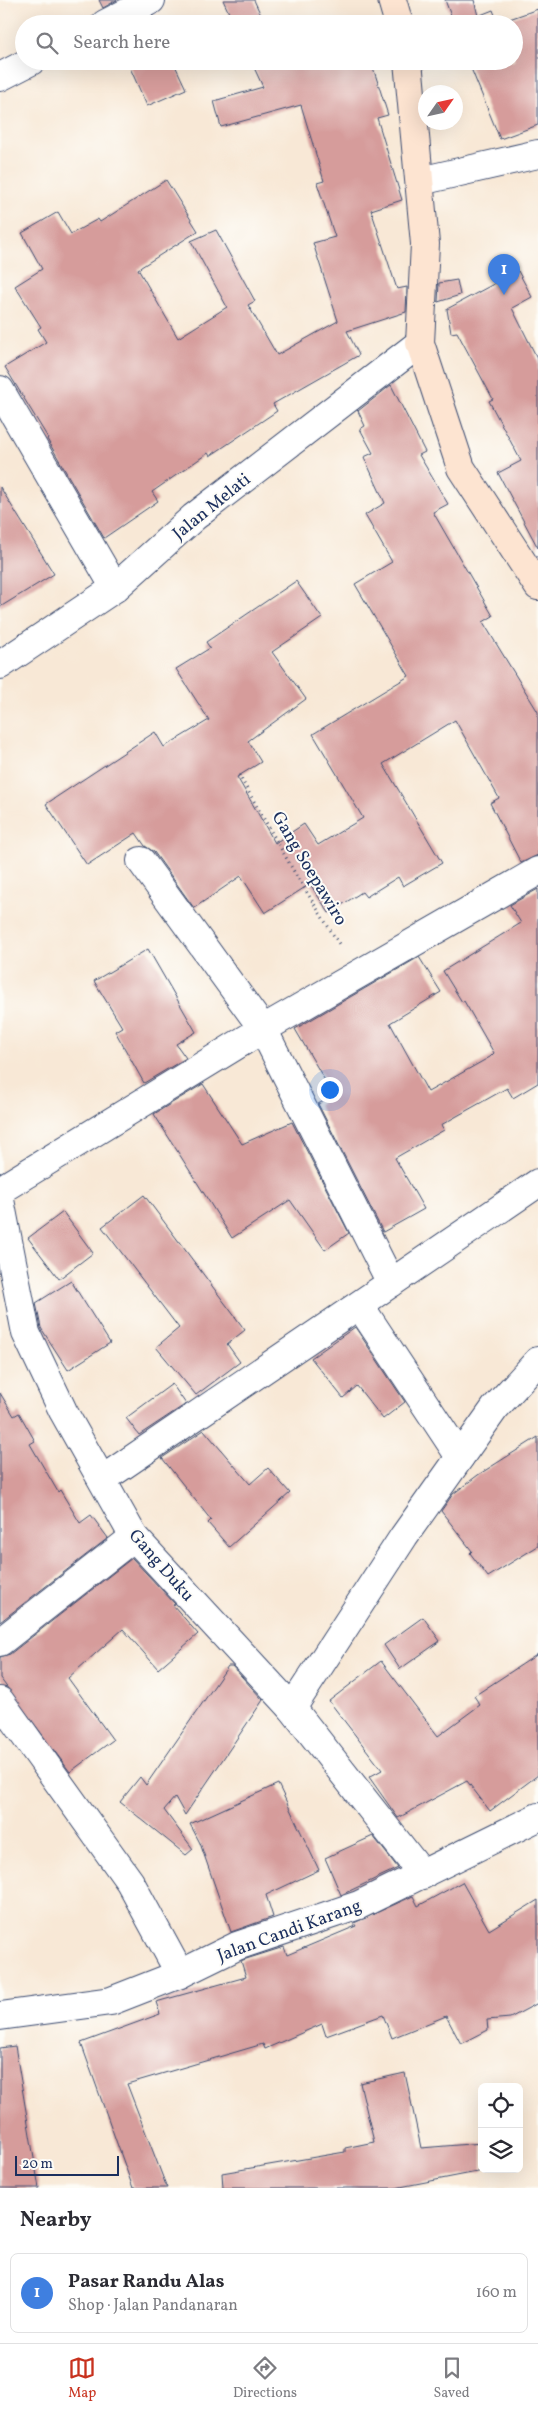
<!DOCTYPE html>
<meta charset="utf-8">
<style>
:root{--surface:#fff;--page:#f7f7f7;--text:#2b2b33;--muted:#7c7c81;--line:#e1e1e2;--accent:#c8321e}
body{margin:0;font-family:Vollkorn,serif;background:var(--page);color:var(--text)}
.controls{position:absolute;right:15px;bottom:15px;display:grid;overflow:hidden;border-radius:8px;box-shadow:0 5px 20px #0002}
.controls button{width:45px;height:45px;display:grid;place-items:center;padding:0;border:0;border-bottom:1px solid var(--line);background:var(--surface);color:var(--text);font:25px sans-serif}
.compass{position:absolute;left:418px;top:85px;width:45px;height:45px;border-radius:50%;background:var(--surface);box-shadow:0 5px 20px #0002;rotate:56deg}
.scale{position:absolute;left:15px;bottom:12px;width:104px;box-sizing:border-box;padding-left:5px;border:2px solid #1b2f5e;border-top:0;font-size:14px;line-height:18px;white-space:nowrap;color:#1b2f5e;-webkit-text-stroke:4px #fdfcf7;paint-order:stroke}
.you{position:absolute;left:329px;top:1089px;width:18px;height:18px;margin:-12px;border:4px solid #fff;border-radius:50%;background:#1a73e8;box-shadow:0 0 0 8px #1a73e833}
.badge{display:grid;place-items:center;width:32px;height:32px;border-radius:50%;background:var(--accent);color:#fff;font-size:16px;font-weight:700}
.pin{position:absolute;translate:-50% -41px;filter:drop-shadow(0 1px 2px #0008)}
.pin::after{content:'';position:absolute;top:26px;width:18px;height:15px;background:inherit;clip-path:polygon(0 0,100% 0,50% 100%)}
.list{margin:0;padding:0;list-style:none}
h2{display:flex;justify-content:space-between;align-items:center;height:65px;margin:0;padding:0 20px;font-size:21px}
h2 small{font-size:16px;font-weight:400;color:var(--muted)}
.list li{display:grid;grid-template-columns:32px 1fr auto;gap:15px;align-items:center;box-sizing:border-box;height:80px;margin:0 10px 10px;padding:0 10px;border:1px solid var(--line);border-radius:8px}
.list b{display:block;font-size:19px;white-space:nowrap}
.list p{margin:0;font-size:16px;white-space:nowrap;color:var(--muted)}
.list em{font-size:16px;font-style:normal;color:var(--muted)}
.icon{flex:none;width:28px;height:28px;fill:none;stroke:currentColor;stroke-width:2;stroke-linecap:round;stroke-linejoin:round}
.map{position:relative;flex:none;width:538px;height:2188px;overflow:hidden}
.search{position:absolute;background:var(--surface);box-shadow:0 5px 20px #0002;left:15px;right:15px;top:15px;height:55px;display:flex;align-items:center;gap:12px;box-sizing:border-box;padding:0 18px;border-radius:28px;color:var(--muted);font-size:19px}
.sheet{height:155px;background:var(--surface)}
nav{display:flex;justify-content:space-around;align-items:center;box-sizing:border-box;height:70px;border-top:1px solid var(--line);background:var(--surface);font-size:14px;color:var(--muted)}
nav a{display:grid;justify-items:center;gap:2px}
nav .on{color:var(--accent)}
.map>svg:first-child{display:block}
</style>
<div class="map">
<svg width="538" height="2188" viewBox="0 0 538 2188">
<rect width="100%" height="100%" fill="#fdfcf7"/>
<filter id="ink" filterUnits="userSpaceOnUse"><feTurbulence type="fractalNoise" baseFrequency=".02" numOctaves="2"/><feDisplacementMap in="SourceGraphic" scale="10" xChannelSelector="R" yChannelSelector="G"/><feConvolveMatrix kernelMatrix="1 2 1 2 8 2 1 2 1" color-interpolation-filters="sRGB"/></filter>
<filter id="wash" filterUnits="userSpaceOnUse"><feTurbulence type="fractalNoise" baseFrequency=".0096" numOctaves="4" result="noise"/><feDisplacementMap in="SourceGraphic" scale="20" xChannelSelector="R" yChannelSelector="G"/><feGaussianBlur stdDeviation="1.12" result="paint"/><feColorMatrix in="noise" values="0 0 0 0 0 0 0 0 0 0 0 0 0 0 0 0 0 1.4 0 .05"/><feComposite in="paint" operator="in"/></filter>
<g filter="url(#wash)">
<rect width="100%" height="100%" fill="#f8e8d6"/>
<g id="blocks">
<g fill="#d69c9b">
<polygon points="99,0 117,0 103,8"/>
<polygon points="223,0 254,0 265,24 234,24"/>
<polygon points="445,0 474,0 478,16 493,10 498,23 538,9 538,125 500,139 468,61 514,61 514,24 454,24"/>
<polygon points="153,16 157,24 139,24"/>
<polygon points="127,61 173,61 186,89 147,106"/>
<polygon points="251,61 371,61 388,115 377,118 402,200 371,210 397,289 407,287 406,312 347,331 359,355 273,404 277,411 210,456 208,453 152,492 158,501 104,538 47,439 48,438 5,367 46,342 38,329 41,327 15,286 42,269 22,233 58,212 71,234 98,219 100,222 166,180 198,231 138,269 178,338 227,307 191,241 216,230 255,301 248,305 277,355 338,321 313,243 335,237 317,183 324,181 301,105 221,127 214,101 263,87"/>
<polygon points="518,271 532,297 512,308 538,360 538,548 498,473 521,461 489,401 493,399 457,332 451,333 447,309"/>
<polygon points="457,280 460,295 438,302 439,283"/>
<polygon points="391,385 425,452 419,455 448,504 433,512 493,616 483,622 538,712 538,855 521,863 490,803 499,798 455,720 383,764 442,863 403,886 398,877 366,897 362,892 329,913 310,884 265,913 241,876 194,908 154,852 145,846 136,833 87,865 46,804 155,732 164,747 209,720 176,669 210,648 206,642 296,581 322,618 272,652 306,699 248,741 261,762 237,777 275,843 304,824 318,845 363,818 313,734 409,676 355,584 392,562 365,515 385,503 364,457 373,453 360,429 365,426 358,411"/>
<polygon points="0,487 54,574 0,607"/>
<polygon points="538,889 538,1083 513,1098 507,1088 441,1125 444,1130 395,1158 424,1209 383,1232 318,1104 334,1096 295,1029 419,957 441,992 390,1023 428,1092 490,1057 494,1053 464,1001 462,1002 443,971 521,923 510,905"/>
<polygon points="148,949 196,1032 176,1044 186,1058 144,1083 115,1031 122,1027 94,981"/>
<polygon points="203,1084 242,1144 292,1122 349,1233 325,1250 290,1200 232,1238 154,1114"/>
<polygon points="144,1195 245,1330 227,1344 240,1362 196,1395 156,1347 179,1328 102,1227"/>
<polygon points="63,1212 93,1253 59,1279 28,1238"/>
<polygon points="71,1281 110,1343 68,1370 41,1328 36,1303"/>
<polygon points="355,1327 405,1402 383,1419 357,1386 343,1398 311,1358"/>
<polygon points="172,1384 186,1404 139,1435 126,1418"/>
<polygon points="0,1393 14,1416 19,1413 35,1441 30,1444 58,1492 60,1490 80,1523 91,1515 108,1538 0,1622"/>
<polygon points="204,1430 250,1484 268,1468 290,1493 229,1547 208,1523 211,1520 162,1458"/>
<polygon points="538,1437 538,1546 488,1577 470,1553 472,1551 441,1511 453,1494 478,1475"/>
<polygon points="132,1558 175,1604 173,1605 198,1634 158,1669 123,1629 68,1678 113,1740 70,1772 0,1678 0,1657 10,1654"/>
<polygon points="423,1617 440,1641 400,1669 384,1645"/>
<polygon points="538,1654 538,1775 490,1811 467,1781 398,1818 369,1777 382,1770 329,1701 381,1661 438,1736 480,1705 474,1696"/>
<polygon points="228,1666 232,1666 263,1700 185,1815 175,1797 164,1810 193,1849 186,1855 120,1802 140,1777 146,1785"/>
<polygon points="278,1784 319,1870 266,1895 273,1917 231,1932 200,1843 190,1824"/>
<polygon points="373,1836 398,1868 341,1895 325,1858"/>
<polygon points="462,1882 489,1930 538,1900 538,2003 510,2018 487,2020 488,2030 461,2044 446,2016 392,2038 383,2015 326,2036 322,2024 265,2049 263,2044 127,2084 167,2188 133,2188 81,2043 160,2014 156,2002 246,1977 241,1961 243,1960 284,1947 287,1955 356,1926 354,1923 413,1896 418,1906"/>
<polygon points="15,2046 39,2188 0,2188 0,2048"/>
<polygon points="405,2073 421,2148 482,2143 482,2171 395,2188 223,2188 222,2173 345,2152 345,2148 374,2142 360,2083"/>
</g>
</g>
</g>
<g filter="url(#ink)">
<use href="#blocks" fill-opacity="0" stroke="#3c4b70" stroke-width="1"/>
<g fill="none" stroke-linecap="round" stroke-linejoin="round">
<defs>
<g id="minor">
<polyline points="105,24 151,0"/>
<polyline points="0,77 31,61"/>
<polyline points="420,181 538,154"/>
<polyline points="0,390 115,588"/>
<polyline points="0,665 115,588 194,517 420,343"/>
<polyline points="141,861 263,1029 391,1283"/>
<polyline points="0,1190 263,1029 538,871"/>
<polyline points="0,1200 26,1333 63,1411 134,1537 292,1708 423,1875"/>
<polyline points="360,1306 460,1457"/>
<polyline points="103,1479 538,1183"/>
<polyline points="0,1642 134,1537"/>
<polyline points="0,1701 130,1882 180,1974"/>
<polyline points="292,1708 404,1536 495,1408 538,1361"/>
<polyline points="0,2016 111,2001 180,1974 237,1946 359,1905 538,1817"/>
</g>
<g id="secondary">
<polyline points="392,0 399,24"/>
<polyline points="408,61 425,244 420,343 461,468 538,586"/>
</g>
</defs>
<use href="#minor" stroke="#3c4b70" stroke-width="30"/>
<use href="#secondary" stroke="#3c4b70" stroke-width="30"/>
<polyline stroke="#3c4b70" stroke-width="3" stroke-dasharray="1 4" stroke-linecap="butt" points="239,775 296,875 341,947"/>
<use href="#minor" stroke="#fff" stroke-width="28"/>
<use href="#secondary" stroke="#fde4d1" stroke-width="28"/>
</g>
</g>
<g text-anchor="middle" stroke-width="4" stroke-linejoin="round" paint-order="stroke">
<g font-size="18" fill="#1b2f5e" stroke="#fdfcf7">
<text transform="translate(211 506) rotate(-39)" y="6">Jalan Melati</text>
<text transform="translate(310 868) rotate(59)" y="6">Gang Soepawiro</text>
<text transform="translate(162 1565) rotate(49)" y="6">Gang Duku</text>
<text transform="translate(289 1930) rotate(-20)" y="6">Jalan Candi Karang</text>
</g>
</g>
</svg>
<div class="controls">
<button><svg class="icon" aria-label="locate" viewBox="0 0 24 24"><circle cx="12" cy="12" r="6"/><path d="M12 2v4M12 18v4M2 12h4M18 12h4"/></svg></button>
<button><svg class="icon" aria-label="layers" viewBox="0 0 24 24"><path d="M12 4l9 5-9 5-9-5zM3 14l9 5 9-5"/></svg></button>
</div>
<svg class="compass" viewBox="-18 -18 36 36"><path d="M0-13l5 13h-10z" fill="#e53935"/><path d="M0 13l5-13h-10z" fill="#7c7c81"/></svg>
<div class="scale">20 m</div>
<div class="you"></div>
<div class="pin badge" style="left:504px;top:295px;background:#3f7fe0">1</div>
<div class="search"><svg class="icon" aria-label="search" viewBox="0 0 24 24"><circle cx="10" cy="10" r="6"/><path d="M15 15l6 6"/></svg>Search here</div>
</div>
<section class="sheet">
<h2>Nearby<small></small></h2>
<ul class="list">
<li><span class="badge" style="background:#3f7fe0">1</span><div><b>Pasar Randu Alas</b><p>Shop · Jalan Pandanaran</p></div><em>160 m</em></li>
</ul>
</section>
<nav>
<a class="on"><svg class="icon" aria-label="map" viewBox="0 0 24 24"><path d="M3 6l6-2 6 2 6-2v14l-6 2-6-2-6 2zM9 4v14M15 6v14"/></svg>Map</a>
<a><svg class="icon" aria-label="directions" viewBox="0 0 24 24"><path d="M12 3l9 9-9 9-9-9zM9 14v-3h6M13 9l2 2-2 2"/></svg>Directions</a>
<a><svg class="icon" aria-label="saved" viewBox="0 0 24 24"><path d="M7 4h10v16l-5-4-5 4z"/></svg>Saved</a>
</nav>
